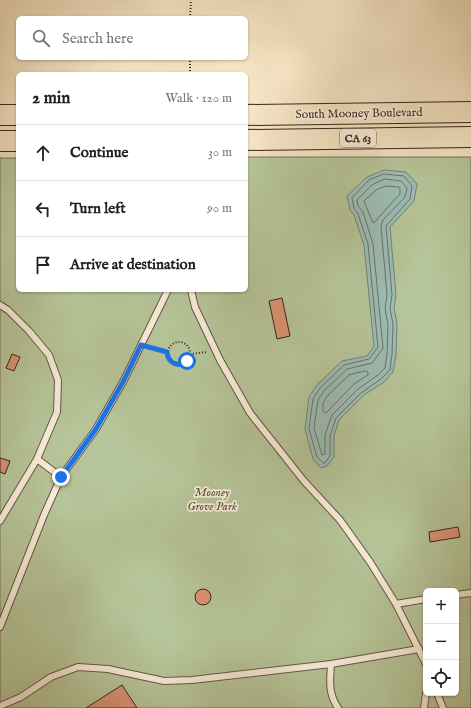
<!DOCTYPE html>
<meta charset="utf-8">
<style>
:root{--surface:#fff;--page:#f6f6f6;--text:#222;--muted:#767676;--line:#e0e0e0}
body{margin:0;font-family:"IM FELL English",serif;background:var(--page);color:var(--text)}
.controls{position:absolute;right:12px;bottom:12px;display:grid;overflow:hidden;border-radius:6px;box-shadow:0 1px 3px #0004}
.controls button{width:36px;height:36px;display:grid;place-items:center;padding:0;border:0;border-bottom:1px solid var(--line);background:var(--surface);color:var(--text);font:20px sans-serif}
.stop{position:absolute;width:12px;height:12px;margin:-9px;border:3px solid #1a73e8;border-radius:50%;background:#fff}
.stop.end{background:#1a73e8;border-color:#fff;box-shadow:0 1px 4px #0008}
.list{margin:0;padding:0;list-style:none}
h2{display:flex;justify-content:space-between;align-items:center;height:52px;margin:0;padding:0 16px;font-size:17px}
h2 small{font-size:13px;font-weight:400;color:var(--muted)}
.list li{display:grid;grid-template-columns:26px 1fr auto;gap:12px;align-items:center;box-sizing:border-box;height:56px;padding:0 16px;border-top:1px solid var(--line)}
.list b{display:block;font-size:15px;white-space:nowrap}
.list em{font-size:13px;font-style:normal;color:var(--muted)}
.icon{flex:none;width:22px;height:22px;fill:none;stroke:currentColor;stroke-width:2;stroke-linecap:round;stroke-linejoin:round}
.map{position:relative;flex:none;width:471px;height:708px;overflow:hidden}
.search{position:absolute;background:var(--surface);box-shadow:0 1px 3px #0004;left:16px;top:16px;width:232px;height:44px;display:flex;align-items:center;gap:10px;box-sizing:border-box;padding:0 14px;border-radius:6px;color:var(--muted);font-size:15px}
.panel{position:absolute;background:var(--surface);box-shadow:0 1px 3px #0004;left:16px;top:72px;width:232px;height:220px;border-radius:6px}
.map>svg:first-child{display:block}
</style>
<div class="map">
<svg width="471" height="708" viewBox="0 0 471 708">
<rect width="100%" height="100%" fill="#f5e4c4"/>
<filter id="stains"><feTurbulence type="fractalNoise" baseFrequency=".005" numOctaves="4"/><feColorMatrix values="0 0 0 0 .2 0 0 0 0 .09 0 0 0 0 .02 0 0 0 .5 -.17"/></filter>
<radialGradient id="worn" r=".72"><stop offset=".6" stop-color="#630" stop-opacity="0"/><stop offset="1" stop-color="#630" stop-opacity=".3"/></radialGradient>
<path fill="#b6c599" stroke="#76755a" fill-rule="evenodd" d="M 246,157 L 471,157 L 471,708 L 0,708 L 0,158 L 18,158 L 18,290 L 246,290 ZM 426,591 L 456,591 L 456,693 L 426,693 Z"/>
<polygon fill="#9cbeb6" stroke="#748178" points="384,170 406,172 417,184 414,201 390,227 396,295 394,308 397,323 396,355 393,372 384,382 364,395 339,420 334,436 334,457 327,466 321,468 313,459 305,429 309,397 317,385 342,361 367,356 374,346 364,245 354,215 350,210 347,196 367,177"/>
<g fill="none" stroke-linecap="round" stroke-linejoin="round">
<g stroke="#6a7269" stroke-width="1">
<polygon points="384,174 404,176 412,186 410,199 386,226 392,295 390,308 393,324 392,354 390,370 381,379 361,393 336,418 330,436 330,456 325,463 323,463 317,457 309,429 313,399 320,388 344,365 369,359 378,347 368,244 358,214 354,208 352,198 369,180"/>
<polygon points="385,179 401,181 407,188 405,197 383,220 381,226 387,295 385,309 388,324 387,354 385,368 378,375 358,389 332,415 325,435 325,454 322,455 314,428 318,400 324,391 347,369 372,363 383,348 373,244 363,212 358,206 357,200 372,185"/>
<polygon points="386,186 399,187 400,189 400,194 379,217 375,222 373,223 364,201 376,190"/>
<polygon points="366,371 368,372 368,375 354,384 326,413 323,412 323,403 328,395 349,375"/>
</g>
</g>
<g fill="#d99272" stroke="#37251c">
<polygon points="282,298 290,336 277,339 269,301"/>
<polygon points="12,354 20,357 14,371 6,368"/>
<polygon points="0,458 10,461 5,474 0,472"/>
<polygon points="458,527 460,537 430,542 429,532"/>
<circle cx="203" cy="597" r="8"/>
<polygon points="122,685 137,708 86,708"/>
</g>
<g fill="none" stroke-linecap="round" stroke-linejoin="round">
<defs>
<g id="service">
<polyline points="191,290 195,307 220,360 250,413 304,481 340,520 370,562 396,604 426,664"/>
<polyline points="0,305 8,310 29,331 49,355 58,380 57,412 37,459 0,521"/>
<polyline points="37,459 61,477"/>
<polyline points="456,595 471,593"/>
<polyline points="396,604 426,599"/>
<polyline points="0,627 44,515 61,477 96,429 124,380 168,290"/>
<path d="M 331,664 C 330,681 328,693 338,708"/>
<polyline points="437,693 443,708"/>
<polyline points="0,706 21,697 51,677 78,667 108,669 164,681 192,680 331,664 419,649"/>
<polyline points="424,708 426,693"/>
</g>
<g id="primary">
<polyline points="0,115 18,115"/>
<polyline points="246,115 471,112"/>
<polyline points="246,140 471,137"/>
<polyline points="0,141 18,141"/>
</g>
</defs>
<use href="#service" stroke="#665546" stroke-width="8"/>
<use href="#primary" stroke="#37251c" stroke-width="22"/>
<g stroke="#37251c" stroke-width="2" stroke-dasharray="1 2" stroke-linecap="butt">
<polyline points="190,18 191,0"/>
<polyline points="190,74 190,58"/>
<circle cx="179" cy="353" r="11"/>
<polyline points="149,347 167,352"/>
<polyline points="190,354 207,352"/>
</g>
<use href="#service" stroke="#f8edd9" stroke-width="6"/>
<use href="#primary" stroke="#f5e4c4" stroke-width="20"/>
</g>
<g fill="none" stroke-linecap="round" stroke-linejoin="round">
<path stroke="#1a73e8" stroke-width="5" d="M 61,477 L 96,429 L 124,380 L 141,345 L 167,352 C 168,363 178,368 187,361"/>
</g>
<g text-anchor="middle" stroke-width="3.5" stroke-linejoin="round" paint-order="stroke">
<rect fill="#f8edd9" stroke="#716155" stroke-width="1" x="340" y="129" width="36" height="18" rx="3"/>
<g font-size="11" font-weight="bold" fill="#37251c">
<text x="358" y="142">CA 63</text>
</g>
<g font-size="12" fill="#37251c" stroke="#f8edd9">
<text transform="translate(359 113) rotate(-1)" y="4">South Mooney Boulevard</text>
</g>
<g font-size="12" font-style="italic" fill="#574d3b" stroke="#f8edd9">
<text x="212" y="496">Mooney<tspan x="212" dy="14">Grove Park</tspan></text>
</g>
</g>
<rect width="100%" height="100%" filter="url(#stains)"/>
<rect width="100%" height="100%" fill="url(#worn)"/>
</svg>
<div class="controls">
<button>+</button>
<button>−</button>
<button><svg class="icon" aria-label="locate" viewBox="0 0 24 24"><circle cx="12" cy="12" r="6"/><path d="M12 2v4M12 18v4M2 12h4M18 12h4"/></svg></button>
</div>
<div class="stop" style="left:187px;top:361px"></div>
<div class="stop end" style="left:61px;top:477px"></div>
<div class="search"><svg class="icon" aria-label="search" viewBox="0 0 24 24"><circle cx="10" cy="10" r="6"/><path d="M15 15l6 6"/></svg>Search here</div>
<section class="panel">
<h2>2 min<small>Walk · 120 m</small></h2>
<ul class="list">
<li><svg class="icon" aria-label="ahead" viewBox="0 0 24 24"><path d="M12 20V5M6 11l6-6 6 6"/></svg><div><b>Continue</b></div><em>30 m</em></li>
<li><svg class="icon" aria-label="left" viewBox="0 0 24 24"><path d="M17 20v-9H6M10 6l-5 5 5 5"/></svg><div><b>Turn left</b></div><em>90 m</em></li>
<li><svg class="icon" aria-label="arrive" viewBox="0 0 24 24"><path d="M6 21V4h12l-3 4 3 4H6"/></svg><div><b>Arrive at destination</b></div></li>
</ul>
</section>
</div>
